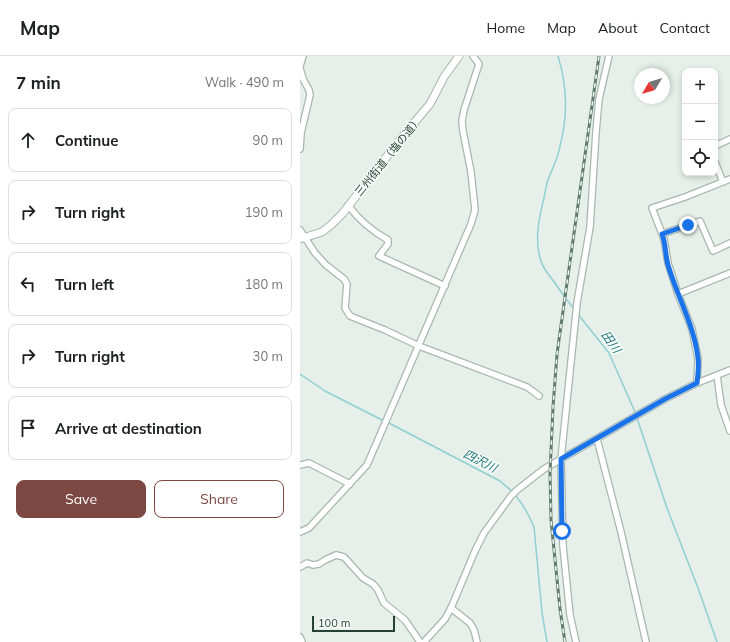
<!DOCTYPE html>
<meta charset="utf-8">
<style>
:root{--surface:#fff;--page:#f6f6f6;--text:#202124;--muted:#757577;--line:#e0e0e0;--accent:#7d4841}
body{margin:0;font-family:Mulish,"Noto Sans JP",sans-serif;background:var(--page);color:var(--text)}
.controls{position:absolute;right:12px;top:12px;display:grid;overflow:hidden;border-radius:8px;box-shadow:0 2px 6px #0003}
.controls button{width:36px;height:36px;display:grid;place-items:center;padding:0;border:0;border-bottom:1px solid var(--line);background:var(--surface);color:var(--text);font:20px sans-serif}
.compass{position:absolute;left:334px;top:12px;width:36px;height:36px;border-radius:50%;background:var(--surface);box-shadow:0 2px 6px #0003;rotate:232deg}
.scale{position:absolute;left:12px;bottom:10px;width:83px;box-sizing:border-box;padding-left:4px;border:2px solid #254136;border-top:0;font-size:11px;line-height:14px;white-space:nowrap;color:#254136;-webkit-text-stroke:3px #f7fbf8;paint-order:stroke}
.stop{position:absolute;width:12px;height:12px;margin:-9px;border:3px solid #1a73e8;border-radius:50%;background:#fff}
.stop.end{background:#1a73e8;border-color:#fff;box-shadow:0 1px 4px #0008}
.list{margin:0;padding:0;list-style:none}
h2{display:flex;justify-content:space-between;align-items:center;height:52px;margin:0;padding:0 16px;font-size:17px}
h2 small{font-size:13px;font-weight:400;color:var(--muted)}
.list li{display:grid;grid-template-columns:26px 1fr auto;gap:12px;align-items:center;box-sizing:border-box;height:64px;margin:0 8px 8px;padding:0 8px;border:1px solid var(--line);border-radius:8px}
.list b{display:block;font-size:15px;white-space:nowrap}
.list em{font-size:13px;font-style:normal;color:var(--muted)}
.actions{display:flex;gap:8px;padding:12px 16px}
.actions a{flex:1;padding:9px 0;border:1px solid var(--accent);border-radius:8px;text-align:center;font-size:14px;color:var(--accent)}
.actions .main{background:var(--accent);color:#fff}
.icon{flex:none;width:22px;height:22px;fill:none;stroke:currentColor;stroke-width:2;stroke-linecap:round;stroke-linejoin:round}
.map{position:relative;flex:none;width:430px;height:586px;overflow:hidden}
header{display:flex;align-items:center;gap:24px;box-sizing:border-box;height:56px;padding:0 20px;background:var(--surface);border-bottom:1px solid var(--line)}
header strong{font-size:19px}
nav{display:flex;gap:22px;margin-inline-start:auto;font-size:14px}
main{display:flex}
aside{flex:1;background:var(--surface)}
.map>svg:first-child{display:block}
</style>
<header>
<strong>Map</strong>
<nav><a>Home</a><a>Map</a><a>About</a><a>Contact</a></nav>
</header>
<main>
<aside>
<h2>7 min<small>Walk · 490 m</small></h2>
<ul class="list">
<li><svg class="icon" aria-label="ahead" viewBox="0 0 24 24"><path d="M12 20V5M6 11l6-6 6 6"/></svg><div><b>Continue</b></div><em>90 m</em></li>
<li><svg class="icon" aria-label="right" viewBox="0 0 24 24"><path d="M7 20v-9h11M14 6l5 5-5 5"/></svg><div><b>Turn right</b></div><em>190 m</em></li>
<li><svg class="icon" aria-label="left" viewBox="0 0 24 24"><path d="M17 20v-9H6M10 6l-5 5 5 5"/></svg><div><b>Turn left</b></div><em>180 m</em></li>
<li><svg class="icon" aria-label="right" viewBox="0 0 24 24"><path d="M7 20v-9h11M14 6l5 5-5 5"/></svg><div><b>Turn right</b></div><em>30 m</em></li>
<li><svg class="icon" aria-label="arrive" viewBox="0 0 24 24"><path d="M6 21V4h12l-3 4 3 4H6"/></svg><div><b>Arrive at destination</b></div></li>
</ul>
<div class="actions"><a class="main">Save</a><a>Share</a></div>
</aside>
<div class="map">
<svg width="430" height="586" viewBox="0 0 430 586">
<rect width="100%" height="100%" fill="#e6efea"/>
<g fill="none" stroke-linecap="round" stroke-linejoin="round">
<g stroke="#90cfd2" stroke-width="1.5">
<path d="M 258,0 C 267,29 268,60 260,90 C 258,102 252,113 248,124 C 246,130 245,136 244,142 C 239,162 234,185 241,205 C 243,212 248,218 252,223 C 259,233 266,243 274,253"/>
<polyline points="277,257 309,297 335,356 367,452 398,532 417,586"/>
<polyline points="0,318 25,335 84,365"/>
<polyline points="87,366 200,425 213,436"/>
<path d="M 215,439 C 224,449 229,459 234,471 L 242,557 L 247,586"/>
</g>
<defs>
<g id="minor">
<polyline points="0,10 3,0"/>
<polyline points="0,12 3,23 9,34 10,39 1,77 0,93"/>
<polyline points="415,90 430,83"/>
<polyline points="415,106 423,126"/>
<path d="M 48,149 C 58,163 72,175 88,184 L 88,188 L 79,200 L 145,230"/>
<polyline points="0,174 15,197 26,209 44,223 47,228 45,252 50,260 85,274 119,290 227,331 234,336 239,340"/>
<polyline points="362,178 400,165 413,195 430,187"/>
<polyline points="378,238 430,217"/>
<polyline points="417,319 421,349 430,375"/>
<polyline points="397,327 398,303 392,273 378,238 368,207 364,183 352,152 385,141 430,123"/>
<polyline points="297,383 321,476 346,586"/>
<polyline points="0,409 9,407 50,428"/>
<polyline points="0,476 9,472 67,409 171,168 175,154 171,116 163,75 162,65 164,54 179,8 173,0"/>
<polyline points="0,511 7,507 13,509 19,508 25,504 36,499 44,501 63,522 73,528 78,534 84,547 105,564 120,586"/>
<polyline points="151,552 170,567 174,574 177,586"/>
<polyline points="0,581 2,586"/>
<polyline points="124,586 145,563 151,552 175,495 184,477 211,440 217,434 244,413 365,343 397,327 430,314"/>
<polyline points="276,586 270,559 263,490 261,403 277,247 290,171 296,76 299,43 309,0"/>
</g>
<polyline id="tertiary" points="0,183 22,176 31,169 43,157 102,81 130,48 144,21 159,0"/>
</defs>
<use href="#minor" stroke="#a8b7b0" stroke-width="8"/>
<use href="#tertiary" stroke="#a8b7b0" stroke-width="9"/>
<use href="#minor" stroke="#fff" stroke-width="5.5"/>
<use href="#tertiary" stroke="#fff" stroke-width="7"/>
<defs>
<polyline id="rail" points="265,586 260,553 251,464 250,417 253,351 257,298 299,0"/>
</defs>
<use href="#rail" stroke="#607c71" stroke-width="3"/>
<use href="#rail" stroke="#f7fbf8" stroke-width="1.5" stroke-dasharray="4.5" stroke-linecap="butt"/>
</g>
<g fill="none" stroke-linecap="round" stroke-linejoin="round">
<path stroke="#1a73e8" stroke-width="5" d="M 262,475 L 261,403 L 365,343 L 397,327 C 398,319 399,310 398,302 C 394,269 377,240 368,209 C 365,199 366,188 362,178 L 388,169"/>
</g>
<g text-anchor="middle" stroke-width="3" stroke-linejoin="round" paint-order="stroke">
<g font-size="11" fill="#254136" stroke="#f7fbf8">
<text transform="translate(88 100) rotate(-51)" y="4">三州街道（塩の道）</text>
</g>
<g font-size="12" font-style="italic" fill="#1f777c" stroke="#f7fbf8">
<text transform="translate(311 286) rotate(55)" y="4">田川</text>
<text transform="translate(180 405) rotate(27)" y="4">四沢川</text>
</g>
</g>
</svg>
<div class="controls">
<button>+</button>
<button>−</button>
<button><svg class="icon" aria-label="locate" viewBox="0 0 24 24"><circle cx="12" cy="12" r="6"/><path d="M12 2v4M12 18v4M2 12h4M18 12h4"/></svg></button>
</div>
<svg class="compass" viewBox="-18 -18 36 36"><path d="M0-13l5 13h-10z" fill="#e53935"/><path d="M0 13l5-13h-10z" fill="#757577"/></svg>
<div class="scale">100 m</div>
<div class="stop" style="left:262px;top:475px"></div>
<div class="stop end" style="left:388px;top:169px"></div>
</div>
</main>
